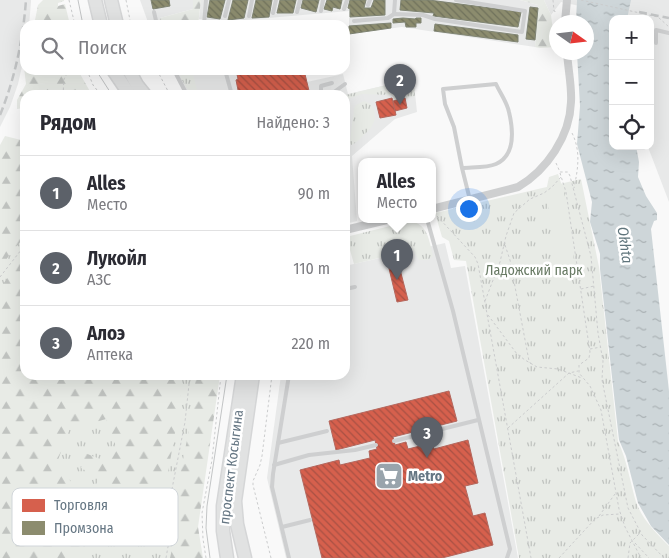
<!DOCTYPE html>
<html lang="ru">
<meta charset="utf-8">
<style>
:root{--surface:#fff;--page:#f2f2f3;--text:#2b2b33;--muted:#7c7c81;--line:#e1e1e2;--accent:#5c6169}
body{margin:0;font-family:"Fira Sans Condensed",sans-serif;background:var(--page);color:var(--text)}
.controls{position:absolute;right:15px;top:15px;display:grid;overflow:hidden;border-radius:10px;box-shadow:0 5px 20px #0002}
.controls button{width:45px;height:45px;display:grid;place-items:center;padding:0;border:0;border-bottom:1px solid var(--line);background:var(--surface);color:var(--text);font:25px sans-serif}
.compass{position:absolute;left:549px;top:15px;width:45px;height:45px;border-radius:50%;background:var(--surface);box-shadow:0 5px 20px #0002;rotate:104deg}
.you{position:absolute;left:468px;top:208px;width:18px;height:18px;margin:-12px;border:4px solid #fff;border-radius:50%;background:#1a73e8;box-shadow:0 0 0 8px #1a73e833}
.badge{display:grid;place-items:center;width:32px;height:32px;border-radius:50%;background:var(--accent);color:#fff;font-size:16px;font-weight:700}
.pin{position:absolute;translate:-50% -41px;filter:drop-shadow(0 1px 2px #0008)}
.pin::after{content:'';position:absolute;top:26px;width:18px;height:15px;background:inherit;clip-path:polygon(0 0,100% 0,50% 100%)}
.popup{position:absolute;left:358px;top:158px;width:78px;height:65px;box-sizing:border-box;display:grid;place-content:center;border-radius:10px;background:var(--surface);filter:drop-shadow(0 1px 4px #0005);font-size:16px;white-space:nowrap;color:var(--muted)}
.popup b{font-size:19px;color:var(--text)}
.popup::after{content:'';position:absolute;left:50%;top:100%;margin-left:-10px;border:10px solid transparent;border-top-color:var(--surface)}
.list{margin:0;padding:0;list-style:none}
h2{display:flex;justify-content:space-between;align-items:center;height:65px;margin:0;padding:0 20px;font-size:21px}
h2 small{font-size:16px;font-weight:400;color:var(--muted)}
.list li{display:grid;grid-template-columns:32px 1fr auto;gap:15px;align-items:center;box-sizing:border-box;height:75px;padding:0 20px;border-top:1px solid var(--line)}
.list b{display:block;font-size:19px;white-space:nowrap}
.list p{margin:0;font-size:16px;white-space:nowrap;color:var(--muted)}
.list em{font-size:16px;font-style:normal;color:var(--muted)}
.icon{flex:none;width:28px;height:28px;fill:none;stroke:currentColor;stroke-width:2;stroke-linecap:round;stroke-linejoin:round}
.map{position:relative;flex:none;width:669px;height:558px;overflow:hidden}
.search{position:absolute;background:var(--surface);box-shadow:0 5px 20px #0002;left:20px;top:20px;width:330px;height:55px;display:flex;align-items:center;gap:12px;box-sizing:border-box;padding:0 18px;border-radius:15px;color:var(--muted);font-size:19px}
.panel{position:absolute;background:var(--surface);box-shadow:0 5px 20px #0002;left:20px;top:90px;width:330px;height:290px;border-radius:15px}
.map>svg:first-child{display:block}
</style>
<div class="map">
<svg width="669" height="558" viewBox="0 0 669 558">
<defs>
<pattern id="grass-tufts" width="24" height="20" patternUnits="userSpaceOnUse" patternTransform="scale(1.25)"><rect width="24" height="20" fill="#e8ebe6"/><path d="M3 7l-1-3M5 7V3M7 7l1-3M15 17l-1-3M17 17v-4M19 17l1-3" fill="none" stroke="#c0c3c0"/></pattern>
<pattern id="forest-firs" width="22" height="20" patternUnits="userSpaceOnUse" patternTransform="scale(1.25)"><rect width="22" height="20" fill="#e8ebe6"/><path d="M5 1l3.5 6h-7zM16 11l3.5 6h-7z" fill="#c0c3c0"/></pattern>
<pattern id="water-ripples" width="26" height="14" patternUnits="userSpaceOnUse" patternTransform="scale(1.25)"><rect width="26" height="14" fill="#ced6d9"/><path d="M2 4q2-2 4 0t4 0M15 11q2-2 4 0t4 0" fill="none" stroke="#abb2b5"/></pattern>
<pattern id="shops-back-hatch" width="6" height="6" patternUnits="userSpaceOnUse" patternTransform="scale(1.25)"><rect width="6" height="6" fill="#d6604d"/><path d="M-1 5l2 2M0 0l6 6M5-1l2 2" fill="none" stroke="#a85144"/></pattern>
<pattern id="industry-back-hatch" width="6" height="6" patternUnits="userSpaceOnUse" patternTransform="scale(1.25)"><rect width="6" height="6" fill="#8c8c6e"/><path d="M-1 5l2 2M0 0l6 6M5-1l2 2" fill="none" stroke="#70725c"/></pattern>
</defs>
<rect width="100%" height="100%" fill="#f9f9f9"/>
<g fill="#e8e9e9">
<polygon points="0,0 31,0 31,2 29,25 25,25 25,53 18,84 10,107 0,127"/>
<polygon points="140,0 193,0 193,9 160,18 161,25 149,25"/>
<polygon points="201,0 520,0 538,5 535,47 402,27 349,34 349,11 221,22 199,19"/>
<polygon points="544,0 669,0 669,202 648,147 650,146 650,19 640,19 561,2 551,15"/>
<polygon points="176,70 304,70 307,82 343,74 348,94 391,84 414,84 417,112 395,119 352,156 357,221 345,224 345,95 189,95 180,80"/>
<polygon points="445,243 451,268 465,266 518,558 286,558 267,478 281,375 345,375 345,266"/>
</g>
<g fill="url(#grass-tufts)">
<polygon points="178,70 192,70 197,90 202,90 204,95 191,95 182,80"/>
<polygon points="391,84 414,84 415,96 394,100 392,95 362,94 345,100 345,95"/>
<path d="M 364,101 L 371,104 C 379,117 374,126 364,135 C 360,139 356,143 351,145 L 350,142 L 354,108 L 356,105 Z"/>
<path d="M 581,179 L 599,267 L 618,441 C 627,461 630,481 636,502 C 642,519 656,533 669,546 L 669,558 L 519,558 L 466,261 L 454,260 L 449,241 L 442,237 L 435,213 Z"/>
<path d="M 410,221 C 428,224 429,240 433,256 L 428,260 L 419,260 L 413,250 L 354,264 L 348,243 L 350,236 Z"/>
<polygon points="25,228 25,375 217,375 178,558 0,558 0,258"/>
</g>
<g fill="url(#forest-firs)" fill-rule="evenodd">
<polygon points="43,0 64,0 64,1 58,3 58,6 65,4 70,25 34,25 38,5"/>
<polygon points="193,0 201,0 198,25 161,25 160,18 193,9"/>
<polygon points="520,0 544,0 551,15 555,47 540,48 535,47 538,5"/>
<polygon points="25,66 25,70 76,70 79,72 92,95 25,95 25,111 23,108 17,109 17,100 26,84 24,67"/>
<polygon points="25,131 25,236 0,267 0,145 5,136 21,140"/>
<path d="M 25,255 L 25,375 L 183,375 L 176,428 L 156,539 L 145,544 L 110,527 L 87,534 L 79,558 L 0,558 L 0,288 ZM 106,419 L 117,449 L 105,461 L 85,453 L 81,468 L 99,478 L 86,508 L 58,460 L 69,430 Z"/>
<polygon points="196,375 220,375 198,527 203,558 170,558 175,536 169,529 192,415"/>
</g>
<polygon fill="#e8ebe6" points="558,174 564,192 576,274 559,262 555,256 546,191 549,177"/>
<polygon fill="url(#water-ripples)" points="577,0 631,0 627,19 613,19 613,146 636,146 639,162 638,177 646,196 657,213 657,220 654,221 651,229 669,391 669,545 651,526 638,503 626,456 619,440 600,269 600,254 590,222 592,202 577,144 580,106 577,53 586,52 586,22 576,22"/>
<g fill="url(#shops-back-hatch)" stroke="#b4675d">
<polygon points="232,70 304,70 310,95 326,91 327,95 239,95 236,80 238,79 236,70 232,71"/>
<polygon points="392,98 396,115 380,118 376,102"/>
<polygon points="405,98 407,108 395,111 393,101"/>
<polygon points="397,258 408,300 397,302 387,260"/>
<polygon points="449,391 457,421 393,437 395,445 406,442 408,449 432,443 434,449 468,440 478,483 465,486 473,516 485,513 493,545 442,558 322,558 300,470 339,460 340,465 370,458 369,451 377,449 375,440 336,450 329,421"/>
</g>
<g fill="url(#industry-back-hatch)" stroke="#808574">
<polygon points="151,0 169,0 170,6 153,9"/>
<polygon points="210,0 225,0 220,19 207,17"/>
<polygon points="233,0 248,0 244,18 228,20"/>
<polygon points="256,0 272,0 269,17 252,18"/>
<polygon points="280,0 296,0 293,13 277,13"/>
<polygon points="303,0 319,0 316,12 301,8"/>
<polygon points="327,0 342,0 340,9 333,7 332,11 324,9"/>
<polygon points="350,0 366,0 364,8 371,8 374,0 385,0 385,15 350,17 350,9 348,8"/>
<polygon points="401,0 429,0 521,12 518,27 433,16 434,13 400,10"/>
<polygon points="530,7 538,8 535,40 526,39"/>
<polygon points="403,18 415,19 416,18 421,18 421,23 416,23 416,27 406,27 405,22 393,23 393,19"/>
<polygon points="391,23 391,28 349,34 349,26"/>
<polygon points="435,24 518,35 518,42 434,31"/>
</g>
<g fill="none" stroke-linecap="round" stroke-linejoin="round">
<defs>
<g id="primary">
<polyline points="95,0 101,25"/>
<polyline points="111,0 117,25"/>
<polyline points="113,70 130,95"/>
<polyline points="129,70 137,85 145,95"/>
<polyline points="227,558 223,531 223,506 243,375"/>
<polyline points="245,558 237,524 235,501 253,375"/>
</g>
</defs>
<use href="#primary" stroke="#d5d6d7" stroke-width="15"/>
<g stroke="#cbcccd" stroke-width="1" stroke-dasharray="2.5 2.5" stroke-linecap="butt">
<polyline points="69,0 75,25"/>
<polyline points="126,0 131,25"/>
<polyline points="553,0 554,11 557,12"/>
<polyline points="581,0 658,17 669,27"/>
<polyline points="87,70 93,85 101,95"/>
<polyline points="157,70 170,95"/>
<polyline points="63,95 64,79 68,72 81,73 86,70"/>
<path d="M 572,133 C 581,151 578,169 574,188"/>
<polyline points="556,163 560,172 568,172 570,176 591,256 598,333 603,361 602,380 628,508 642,535 664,558"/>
<polyline points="560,173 566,192 590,352 589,358 579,365 579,373 590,386 601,410 619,509 625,527 641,558"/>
<polyline points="437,216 475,257 478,264 531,558"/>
<polyline points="505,245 510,260 529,361 531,364"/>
<polyline points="0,277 25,245"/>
<polyline points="581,289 594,286"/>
<polyline points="485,301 500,262 506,236 514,213 530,199 544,193 552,187 561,177"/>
<polyline points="488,315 517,354 525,360 537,367 558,369 582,378"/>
<polyline points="590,349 601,347"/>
<polyline points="508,428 569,373 578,371"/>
<polyline points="599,516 615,494"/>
<polyline points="635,543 649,558"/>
<polyline points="166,558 169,541 165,525 185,422 190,375"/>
<polyline points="206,558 203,539 202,513 212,460 221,375"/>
<polyline points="271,558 253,485 253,481 260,465 262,456 272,375"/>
<polyline points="559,558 595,519 603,515 620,514"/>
<polyline points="628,558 630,543 640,533"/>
</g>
<g stroke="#cecfd0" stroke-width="4">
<polyline points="368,5 370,0"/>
<polyline points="344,9 347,0"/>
<polyline points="321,11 323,0"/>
<polyline points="154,12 157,25"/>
<polyline points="297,12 300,0"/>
<polyline points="273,13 276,0"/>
<polyline points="394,14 395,0"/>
<polyline points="225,16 229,0"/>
<polyline points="249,16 252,0"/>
<polyline points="354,21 388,18 394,14 423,15 435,19 522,32 525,11 456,0"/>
<polyline points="204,25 206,0"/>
<polyline points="656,43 656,30 669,33"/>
<polyline points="174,70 187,95"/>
<polyline points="225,70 232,95"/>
<polyline points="321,92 321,86 332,83"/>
<polyline points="330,95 345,84"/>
<polyline points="345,154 347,155"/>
<path d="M 462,168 L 454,127 L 445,104 L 443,89 L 496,84 C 500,93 507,102 509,112 C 513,129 516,155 496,164 C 487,168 472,167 462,168 L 470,200"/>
<polyline points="427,219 453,311 510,549 507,558"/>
<polyline points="345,254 348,266"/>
<polyline points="345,289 355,287"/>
<polyline points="289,375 273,474 272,487 289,558"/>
<polyline points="394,441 478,420"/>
<polyline points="278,443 327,431"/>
<polyline points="274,465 309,455 355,450 376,445"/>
<polyline points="282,527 310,520"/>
</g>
<g stroke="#cecfd0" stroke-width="8">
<polyline points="565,22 567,0"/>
<path d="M 432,209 L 518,187 C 547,170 570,136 571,102 C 572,86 568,69 567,52"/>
<polyline points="345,230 391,219"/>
</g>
<use href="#primary" stroke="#e1e2e2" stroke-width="12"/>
<g stroke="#c3c5c6" stroke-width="1">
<polyline points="78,0 83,25"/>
<polyline points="96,70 112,95"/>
<polyline points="210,558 206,528 207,506 227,375"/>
</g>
<g stroke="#c3c5c6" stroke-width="2.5" stroke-dasharray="8 4" stroke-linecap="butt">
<polyline points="639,12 669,18"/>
<path d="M 0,115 C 15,78 23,40 26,0"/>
</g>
</g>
<defs>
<symbol id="supermarket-square" viewBox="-11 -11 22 22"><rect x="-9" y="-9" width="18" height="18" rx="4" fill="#99a4ac" stroke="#fff"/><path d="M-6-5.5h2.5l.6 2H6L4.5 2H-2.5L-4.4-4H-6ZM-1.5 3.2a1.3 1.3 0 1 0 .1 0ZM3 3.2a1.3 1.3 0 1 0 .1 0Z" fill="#fff"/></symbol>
</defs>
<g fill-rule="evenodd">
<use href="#supermarket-square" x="373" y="460" width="32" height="32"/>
</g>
<g text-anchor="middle" stroke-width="5" stroke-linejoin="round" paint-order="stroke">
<g font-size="14" fill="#687a64" stroke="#fff">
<text x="534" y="275">Ладожский парк</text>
</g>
<g font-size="14" fill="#657683" stroke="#fff">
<text transform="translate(231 467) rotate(-83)" y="5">проспект Косыгина</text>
</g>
<g font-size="14" font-weight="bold" fill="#657683" stroke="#fff" text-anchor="start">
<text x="408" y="481">Metro</text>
</g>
<g font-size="15" font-style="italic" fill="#60757c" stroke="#fff">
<text transform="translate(625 245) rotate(82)" y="5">Okhta</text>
</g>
</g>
<rect x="12" y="488" width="166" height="58" rx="8" fill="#fff" stroke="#d1d6da" stroke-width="1"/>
<rect x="22" y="499" width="23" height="13" fill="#d6604d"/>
<rect x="22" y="521" width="23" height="14" fill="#8c8c6e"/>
<g font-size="14" fill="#657683">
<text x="54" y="510">Торговля</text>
<text x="54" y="533">Промзона</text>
</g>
</svg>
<div class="controls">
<button>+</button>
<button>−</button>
<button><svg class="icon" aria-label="locate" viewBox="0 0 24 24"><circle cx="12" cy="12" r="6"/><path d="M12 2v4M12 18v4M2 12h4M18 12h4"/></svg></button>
</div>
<svg class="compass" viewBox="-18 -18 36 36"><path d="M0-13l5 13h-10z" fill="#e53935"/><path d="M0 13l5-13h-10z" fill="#7c7c81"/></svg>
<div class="you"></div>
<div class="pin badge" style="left:397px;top:280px">1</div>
<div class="popup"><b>Alles</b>Место</div>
<div class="pin badge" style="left:400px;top:105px">2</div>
<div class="pin badge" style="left:427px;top:458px">3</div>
<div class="search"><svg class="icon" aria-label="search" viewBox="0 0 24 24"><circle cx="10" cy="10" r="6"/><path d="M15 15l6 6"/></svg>Поиск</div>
<section class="panel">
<h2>Рядом<small>Найдено: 3</small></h2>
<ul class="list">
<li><span class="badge">1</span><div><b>Alles</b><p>Место</p></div><em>90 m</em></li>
<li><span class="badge">2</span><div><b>Лукойл</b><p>АЗС</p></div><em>110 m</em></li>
<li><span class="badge">3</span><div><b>Алоэ</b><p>Аптека</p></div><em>220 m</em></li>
</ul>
</section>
</div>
